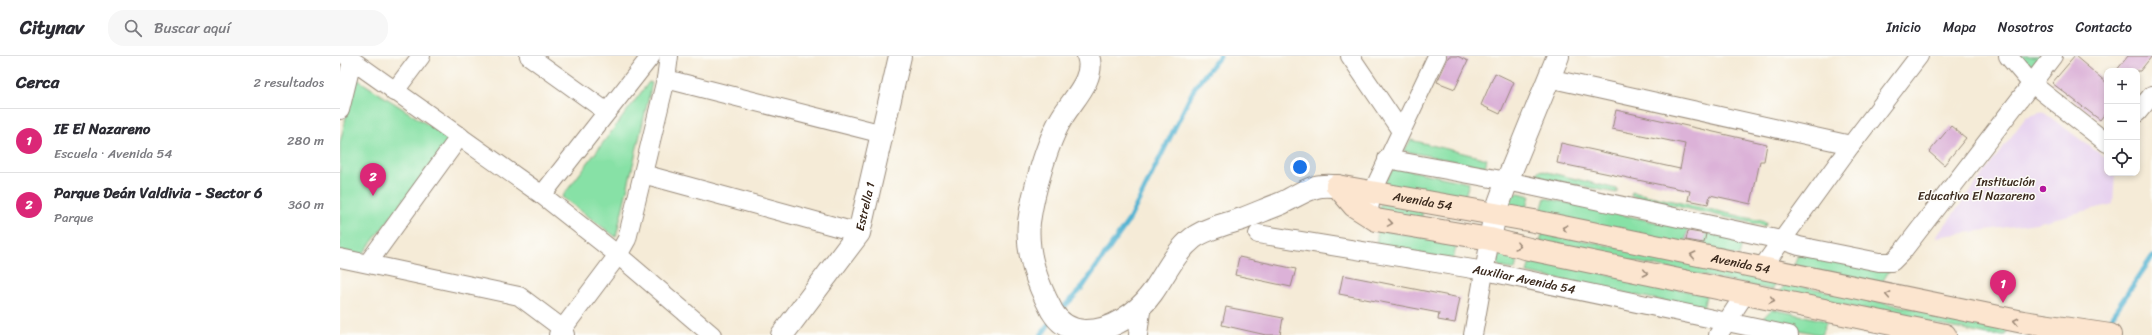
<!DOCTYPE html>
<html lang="es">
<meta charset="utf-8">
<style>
:root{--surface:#fff;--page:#f7f7f7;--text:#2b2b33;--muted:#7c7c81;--line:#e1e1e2;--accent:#db2777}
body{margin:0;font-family:Sriracha,sans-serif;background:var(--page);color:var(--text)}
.controls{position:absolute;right:12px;top:12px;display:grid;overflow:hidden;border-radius:8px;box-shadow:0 2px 6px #0003}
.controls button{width:36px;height:36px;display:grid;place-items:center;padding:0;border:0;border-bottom:1px solid var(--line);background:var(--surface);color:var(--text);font:20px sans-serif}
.you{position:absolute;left:960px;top:111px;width:14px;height:14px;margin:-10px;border:3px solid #fff;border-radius:50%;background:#1a73e8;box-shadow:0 0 0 6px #1a73e833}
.badge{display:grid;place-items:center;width:26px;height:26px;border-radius:50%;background:var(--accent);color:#fff;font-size:13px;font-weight:700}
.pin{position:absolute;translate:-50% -33px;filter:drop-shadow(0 1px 2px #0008)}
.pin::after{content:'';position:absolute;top:21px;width:14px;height:12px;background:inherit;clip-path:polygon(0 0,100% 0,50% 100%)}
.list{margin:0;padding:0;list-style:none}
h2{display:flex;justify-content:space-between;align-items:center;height:52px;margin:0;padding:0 16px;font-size:17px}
h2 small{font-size:13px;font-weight:400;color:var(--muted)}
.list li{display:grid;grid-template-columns:26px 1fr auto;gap:12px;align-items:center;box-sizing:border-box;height:64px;padding:0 16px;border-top:1px solid var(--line)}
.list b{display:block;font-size:15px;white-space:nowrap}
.list p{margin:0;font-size:13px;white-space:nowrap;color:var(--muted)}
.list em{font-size:13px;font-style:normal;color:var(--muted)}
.icon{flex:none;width:22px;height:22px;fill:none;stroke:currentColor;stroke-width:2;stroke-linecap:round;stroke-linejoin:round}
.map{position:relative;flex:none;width:1812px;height:279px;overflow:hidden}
header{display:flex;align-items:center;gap:24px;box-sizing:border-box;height:56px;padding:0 20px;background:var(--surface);border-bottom:1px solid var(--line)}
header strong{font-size:19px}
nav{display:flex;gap:22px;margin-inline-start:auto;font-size:14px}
.search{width:280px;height:36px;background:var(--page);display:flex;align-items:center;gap:10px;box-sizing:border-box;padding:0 14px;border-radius:16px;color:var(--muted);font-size:15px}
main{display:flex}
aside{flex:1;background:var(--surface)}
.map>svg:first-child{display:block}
</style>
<header>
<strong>Citynav</strong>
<div class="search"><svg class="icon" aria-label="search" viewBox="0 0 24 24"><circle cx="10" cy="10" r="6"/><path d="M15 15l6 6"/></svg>Buscar aquí</div>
<nav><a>Inicio</a><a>Mapa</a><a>Nosotros</a><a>Contacto</a></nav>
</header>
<main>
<aside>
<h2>Cerca<small>2 resultados</small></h2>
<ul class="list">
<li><span class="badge">1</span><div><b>IE El Nazareno</b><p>Escuela · Avenida 54</p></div><em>280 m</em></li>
<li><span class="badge">2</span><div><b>Parque Deán Valdivia - Sector 6</b><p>Parque</p></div><em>360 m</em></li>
</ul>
</aside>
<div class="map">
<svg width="1812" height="279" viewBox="0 0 1812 279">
<rect width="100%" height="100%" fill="#fdfcf7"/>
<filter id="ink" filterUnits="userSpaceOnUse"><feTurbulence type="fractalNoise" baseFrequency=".025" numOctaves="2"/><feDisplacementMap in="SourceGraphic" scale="8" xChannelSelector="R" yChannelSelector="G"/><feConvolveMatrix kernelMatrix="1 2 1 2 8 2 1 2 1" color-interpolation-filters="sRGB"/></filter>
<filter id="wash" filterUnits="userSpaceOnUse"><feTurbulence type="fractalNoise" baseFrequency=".012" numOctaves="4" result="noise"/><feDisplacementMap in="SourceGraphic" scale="16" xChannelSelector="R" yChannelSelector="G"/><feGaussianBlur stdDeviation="0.9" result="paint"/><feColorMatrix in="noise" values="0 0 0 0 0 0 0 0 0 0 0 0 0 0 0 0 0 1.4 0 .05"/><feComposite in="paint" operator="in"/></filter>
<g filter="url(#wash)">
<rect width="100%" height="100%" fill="#f5ebd7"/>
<polygon fill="#e7d2ef" points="1703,56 1767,103 1767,117 1775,117 1773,148 1696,167 1596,181 1686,61"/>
<g fill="#87e1a6" stroke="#618662">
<polygon points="1677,0 1705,0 1695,13 1687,12"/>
<polygon points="15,22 110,83 22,199 0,194 0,87"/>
<polygon points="309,26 312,27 276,181 222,141"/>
<polygon points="1071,84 1147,103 1145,111 1064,95"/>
<polygon points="1058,112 1129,127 1124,143 1051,132 1045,126 1053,113"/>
<polygon points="1199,114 1277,133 1277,137 1196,121"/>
<polygon points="1292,136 1426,166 1425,170 1291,140"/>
<polygon points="1179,137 1190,140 1185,156 1174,153 1169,149 1172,139"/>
<polygon points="1205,142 1348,173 1345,189 1200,158"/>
<polygon points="1041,148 1083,154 1081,164 1042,158 1038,153"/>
<polygon points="1038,174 1117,187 1113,203 1036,190"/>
<polygon points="1203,176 1437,225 1432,234 1200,186"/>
<polygon points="1366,177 1403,185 1399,200 1362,193"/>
<polygon points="1166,196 1178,199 1175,214 1160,211 1158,208 1158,200"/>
<polygon points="1459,197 1549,215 1539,231 1453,212"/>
<polygon points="1191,202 1366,239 1363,253 1187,217"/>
<polygon points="1446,227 1665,271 1667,275 1666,279 1648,279 1440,236"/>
<polygon points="1432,253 1487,265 1481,279 1420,265"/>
</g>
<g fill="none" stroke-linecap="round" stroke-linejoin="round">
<g stroke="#53b3d2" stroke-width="5">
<polyline points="719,256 741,233 789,164 855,31 880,0"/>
<polyline points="1764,272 1812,201"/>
<polyline points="701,279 712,264"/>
</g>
</g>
<g id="blocks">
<g fill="#dcb2d8">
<polygon points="1109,0 1117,0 1128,5 1115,33 1097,26"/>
<polygon points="1735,0 1767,27 1767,55 1760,64 1712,27"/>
<polygon points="1788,0 1812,0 1800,15 1776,15"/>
<polygon points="1155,17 1174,26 1160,58 1141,49"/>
<polygon points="1276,54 1427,88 1424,105 1420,105 1411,148 1370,139 1368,148 1348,144 1350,135 1217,107 1221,87 1340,113 1345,88 1272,73"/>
<polygon points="1611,70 1626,82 1604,109 1589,96"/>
<polygon points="1348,175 1366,178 1364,187 1346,184"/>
<polygon points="899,201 956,213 951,231 895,219"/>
<polygon points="1003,219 1120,242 1115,267 1098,264 1099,257 999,238"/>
<polygon points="886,251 943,262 940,279 926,279 882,269"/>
</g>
</g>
</g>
<g filter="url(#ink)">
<use href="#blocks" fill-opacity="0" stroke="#988a7a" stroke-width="1"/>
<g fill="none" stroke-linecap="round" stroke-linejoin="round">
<defs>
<g id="minor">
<polyline points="6,0 202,139 278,199 372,279"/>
<polyline points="189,0 267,56"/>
<polyline points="1010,0 1061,75"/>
<polyline points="1668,0 1691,27 1767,87"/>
<polyline points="1208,22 1511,89"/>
<polyline points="326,23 543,78"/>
<polyline points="54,36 81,0"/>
<polyline points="0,54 12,5"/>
<polyline points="1797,57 1812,39"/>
<polyline points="1047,103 1167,125 1441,184 1459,190 1539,206 1552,206 1562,196 1713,0"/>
<polyline points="303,118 519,177"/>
<polyline points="202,139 311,0"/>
<polyline points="1028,159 1032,137 1097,0"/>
<path id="s1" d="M 918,178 L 1145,215 L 1449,279"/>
<polyline points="0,202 179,240 223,273 225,279"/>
<polyline points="28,207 120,80"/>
<polyline points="1421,213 1511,89 1579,0"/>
<polyline points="218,279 278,199 287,183 326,23 329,0"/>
<polyline points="798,279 802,247"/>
<polyline points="1133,279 1150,183"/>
<polyline points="1378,279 1405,238"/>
</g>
<g id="tertiary">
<path d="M 748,0 C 756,22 733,43 723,60 C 707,85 693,137 689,166 C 686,198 697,227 712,255 C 719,267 730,274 744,275 C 770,276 798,257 812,237 C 825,219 835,196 853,182 C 867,172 886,168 902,163 C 915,158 929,152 942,147 C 953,142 964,134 976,131 C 982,129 991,130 997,130"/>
<polyline points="1150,183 1155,158 1167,125 1218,0"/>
<path id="s2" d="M 442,279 L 519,177 L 560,0"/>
</g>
<g id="secondary">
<path id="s3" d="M 997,130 L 1194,165 L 1683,266 L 1770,279"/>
<polyline points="997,130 1014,150 1036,164 1150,183 1189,193 1605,279"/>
</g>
</defs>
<use href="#minor" stroke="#988a7a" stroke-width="20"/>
<use href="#tertiary" stroke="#988a7a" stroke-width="24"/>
<use href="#secondary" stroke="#988a7a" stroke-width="24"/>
<use href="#minor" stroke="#fff" stroke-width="18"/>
<use href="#tertiary" stroke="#fff" stroke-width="22"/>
<use href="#secondary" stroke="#fce5cf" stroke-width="22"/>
</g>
<defs><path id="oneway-chevron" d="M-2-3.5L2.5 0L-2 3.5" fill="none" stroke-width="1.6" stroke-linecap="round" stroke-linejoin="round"/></defs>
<g stroke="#9c8876">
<use href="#oneway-chevron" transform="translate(1050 167) rotate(9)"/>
<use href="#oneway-chevron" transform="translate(1225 172) rotate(-168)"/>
<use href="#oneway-chevron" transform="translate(1178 190) rotate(14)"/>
<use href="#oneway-chevron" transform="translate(1353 199) rotate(-168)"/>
<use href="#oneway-chevron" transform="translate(1305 217) rotate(12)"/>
<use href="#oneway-chevron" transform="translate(1548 239) rotate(-169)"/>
<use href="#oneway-chevron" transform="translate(1432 244) rotate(11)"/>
<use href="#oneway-chevron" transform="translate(1676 265) rotate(-169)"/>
</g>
</g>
<circle fill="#b5179e" stroke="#fdfcf7" stroke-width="1.5" cx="1703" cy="133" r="4"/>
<g text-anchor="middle" stroke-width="3" stroke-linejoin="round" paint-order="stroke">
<g font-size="12" fill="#3b2a1e" stroke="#fdfcf7" text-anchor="end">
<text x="1695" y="130">Institución<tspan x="1695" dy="14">Educativa El Nazareno</tspan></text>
</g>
<g font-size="12" fill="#3b2a1e" stroke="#fdfcf7">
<text dy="4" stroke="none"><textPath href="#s3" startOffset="87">Avenida 54</textPath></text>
<text dy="4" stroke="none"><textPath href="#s2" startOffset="155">Estrella 1</textPath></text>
<text dy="4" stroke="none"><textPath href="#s3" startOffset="411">Avenida 54</textPath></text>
<text dy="4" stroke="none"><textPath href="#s1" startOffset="270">Auxiliar Avenida 54</textPath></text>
</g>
</g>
</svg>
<div class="controls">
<button>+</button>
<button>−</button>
<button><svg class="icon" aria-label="locate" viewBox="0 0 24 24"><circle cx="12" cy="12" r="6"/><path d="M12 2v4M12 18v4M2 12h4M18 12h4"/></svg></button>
</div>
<div class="you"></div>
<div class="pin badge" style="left:1663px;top:247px">1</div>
<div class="pin badge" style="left:33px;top:140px">2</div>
</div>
</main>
